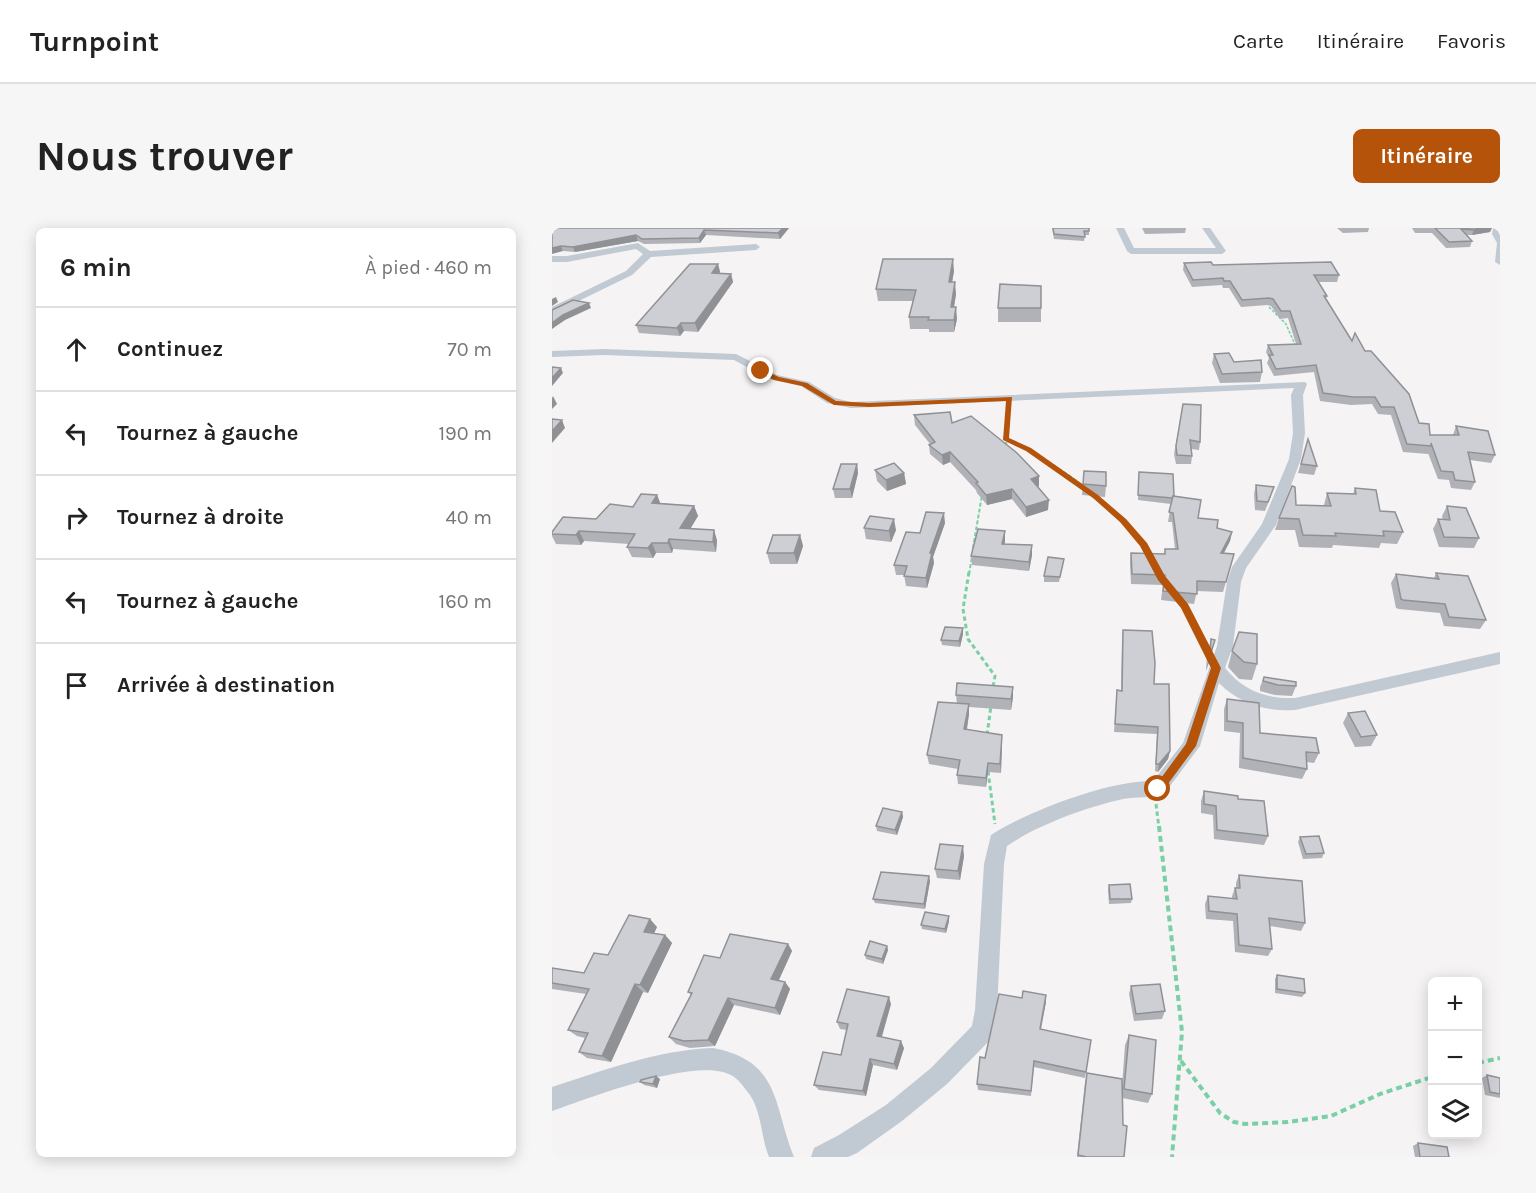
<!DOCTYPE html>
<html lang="fr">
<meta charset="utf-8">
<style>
:root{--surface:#fff;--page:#f6f6f6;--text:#222;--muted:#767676;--line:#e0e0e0;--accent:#b45309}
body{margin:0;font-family:Karla,sans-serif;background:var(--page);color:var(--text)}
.controls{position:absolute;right:18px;bottom:18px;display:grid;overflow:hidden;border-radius:9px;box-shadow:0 3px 15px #0003}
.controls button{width:54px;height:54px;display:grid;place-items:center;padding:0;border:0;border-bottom:2px solid var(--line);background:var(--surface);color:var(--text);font:30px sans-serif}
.stop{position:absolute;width:18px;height:18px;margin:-14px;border:4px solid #b45309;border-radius:50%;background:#fff}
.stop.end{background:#b45309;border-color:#fff;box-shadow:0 2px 6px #0008}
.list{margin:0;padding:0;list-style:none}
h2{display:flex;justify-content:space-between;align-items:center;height:78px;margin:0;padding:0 24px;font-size:26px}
h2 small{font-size:20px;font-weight:400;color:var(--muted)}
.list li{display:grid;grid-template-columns:39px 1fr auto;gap:18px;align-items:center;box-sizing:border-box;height:84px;padding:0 24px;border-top:2px solid var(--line)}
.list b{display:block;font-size:22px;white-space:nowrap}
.list em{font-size:20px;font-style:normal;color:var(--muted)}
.icon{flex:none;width:33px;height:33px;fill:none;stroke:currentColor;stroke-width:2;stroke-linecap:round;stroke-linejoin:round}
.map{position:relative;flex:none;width:948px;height:929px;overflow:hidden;border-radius:9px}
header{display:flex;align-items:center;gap:36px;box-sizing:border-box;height:84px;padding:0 30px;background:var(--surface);border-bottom:2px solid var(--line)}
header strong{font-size:28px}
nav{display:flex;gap:33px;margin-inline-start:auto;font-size:21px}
.intro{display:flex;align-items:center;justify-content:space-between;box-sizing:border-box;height:144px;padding:0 36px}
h1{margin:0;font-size:42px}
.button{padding:15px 27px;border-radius:9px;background:var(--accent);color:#fff;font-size:21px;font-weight:700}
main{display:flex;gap:36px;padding:0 36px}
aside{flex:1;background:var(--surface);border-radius:9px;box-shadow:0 3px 15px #0003}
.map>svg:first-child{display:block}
</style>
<header>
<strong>Turnpoint</strong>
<nav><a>Carte</a><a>Itinéraire</a><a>Favoris</a></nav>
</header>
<div class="intro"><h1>Nous trouver</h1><a class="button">Itinéraire</a></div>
<main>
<aside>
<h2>6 min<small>À pied · 460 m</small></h2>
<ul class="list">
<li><svg class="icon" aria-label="ahead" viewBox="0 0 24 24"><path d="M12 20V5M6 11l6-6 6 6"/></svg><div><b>Continuez</b></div><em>70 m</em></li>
<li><svg class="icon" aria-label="left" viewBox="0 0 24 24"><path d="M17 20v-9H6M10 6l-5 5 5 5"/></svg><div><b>Tournez à gauche</b></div><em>190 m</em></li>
<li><svg class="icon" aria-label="right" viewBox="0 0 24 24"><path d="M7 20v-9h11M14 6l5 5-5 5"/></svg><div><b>Tournez à droite</b></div><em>40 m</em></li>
<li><svg class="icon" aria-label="left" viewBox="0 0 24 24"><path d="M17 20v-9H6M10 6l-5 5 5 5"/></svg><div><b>Tournez à gauche</b></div><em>160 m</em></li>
<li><svg class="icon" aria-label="arrive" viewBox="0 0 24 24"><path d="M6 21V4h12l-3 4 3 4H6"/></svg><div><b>Arrivée à destination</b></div></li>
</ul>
</aside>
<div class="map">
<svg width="948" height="929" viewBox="0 0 948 929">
<rect width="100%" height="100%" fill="#f5f3f3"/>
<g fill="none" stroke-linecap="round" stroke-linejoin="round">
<polyline stroke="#7ad0a6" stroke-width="1.5" stroke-dasharray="3 1.5" stroke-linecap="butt" points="717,79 734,96 744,119"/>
<g stroke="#7ad0a6" stroke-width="2" stroke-dasharray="4 2" stroke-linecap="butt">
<path d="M 454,211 C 509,238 563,275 597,327"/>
<polyline points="454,218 457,180"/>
<polyline points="421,320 430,267"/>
<polyline points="417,346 420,329"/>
</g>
<g stroke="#7ad0a6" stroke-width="3" stroke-dasharray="4.5 3" stroke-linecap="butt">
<polyline points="417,344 411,381 416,411 443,448 441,459"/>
<polyline points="627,372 639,389 655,421"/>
<polyline points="435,507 439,478"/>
<polyline points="436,543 443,596"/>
<polyline points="604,576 607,600"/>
</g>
<g stroke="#7ad0a6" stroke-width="4" stroke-dasharray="6 4" stroke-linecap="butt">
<polyline points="607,598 630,804 620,929"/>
<polyline points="629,833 668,885 682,894 693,896 736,894 779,888 828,866 880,849"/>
<polyline points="926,835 948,830"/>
</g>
<g fill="#c1cad2" fill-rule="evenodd">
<polygon points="564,0 572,0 582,20 664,20 650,0 658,0 674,23 670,26 579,26 575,23"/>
<polygon points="941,0 948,0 948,37 943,34 945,15 940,6"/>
<polygon points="86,15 98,23 204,16 208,19 204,22 99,29 80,47 0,86 0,79 74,43 91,26 84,21 15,34 0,34 0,28 15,28"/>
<path d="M 52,121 L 184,126 L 225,147 L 257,154 L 283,170 L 299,174 L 753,154 L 755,156 L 751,167 L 753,205 L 749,231 L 724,297 L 694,340 L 689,354 L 681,418 L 673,440 C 692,463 714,471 743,470 L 948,424 L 948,436 L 743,482 C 714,484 688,476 667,455 L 648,518 L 612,566 C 600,571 585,568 571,571 C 535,579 485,597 455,618 L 452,636 L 445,782 L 438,812 L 395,856 L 350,893 L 305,925 L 296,929 L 259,929 L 262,920 L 287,907 L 334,877 L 379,840 L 420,798 L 423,782 L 432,636 L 439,607 C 476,583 558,552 601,553 L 631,515 L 665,418 L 675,354 L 680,339 L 710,296 L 737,231 L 741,205 L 739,167 L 742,160 L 299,180 L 275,175 L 249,158 L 217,151 L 182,132 L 52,127 L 0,129 L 0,123 Z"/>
<path d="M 161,820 C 229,833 221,877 242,929 L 217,929 C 209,910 210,885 198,867 C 193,861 187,851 179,847 C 145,828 37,870 0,883 L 0,859 C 53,842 105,822 161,820 Z"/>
</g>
</g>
<g fill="#b0b2b7">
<polygon points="0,0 237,0 228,11 154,7 148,15 92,16 86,13 23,24 11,23"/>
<polygon points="500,0 537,0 537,7 533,7 532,13 502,11"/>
<polygon points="590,0 634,0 633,5 593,6"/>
<polygon points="785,0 817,0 816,4 791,5"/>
<polygon points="860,0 940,0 938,4 920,7 915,7 920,13 918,19 894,20 880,5 863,5"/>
<polygon points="632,35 787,47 785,54 766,54 775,68 774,70 800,113 813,123 867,195 878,207 901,207 904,198 943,227 939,235 918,232 923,254 919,262 899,260 897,252 886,251 876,225 876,226 851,224 839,187 826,186 820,176 799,177 768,173 762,144 722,148 715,135 717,130 714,124 716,117 744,116 736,90 728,91 719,78 715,77 689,79 677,60 671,60 670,57 640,59 631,42"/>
<polygon points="166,36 168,44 167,45 179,46 181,54 146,104 132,103 128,108 87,105 84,97"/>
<polygon points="402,43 400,54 404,66 402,79 405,91 402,104 377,104 377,101 358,101 357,89 361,73 326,73 324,61"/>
<polygon points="489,58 489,94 446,94 446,80"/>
<polygon points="662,126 710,144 708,154 668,155 660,135"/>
<polygon points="631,176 648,214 647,222 639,221 640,228 639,236 624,236 622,226"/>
<polygon points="362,187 400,195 487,258 486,259 496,282 474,289 460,271 435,277 425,265 424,262 398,234 391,237 378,226 377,217 378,216 363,197"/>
<polygon points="756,211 765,238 762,247 746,245"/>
<polygon points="305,236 306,245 300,270 283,270 281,261"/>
<polygon points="323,242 352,245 354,256 335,263 325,253"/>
<polygon points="532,243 554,258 553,269 530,267"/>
<polygon points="587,244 622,268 646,290 665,300 680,304 678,313 672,325 682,326 671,364 645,363 642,376 609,372 611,357 579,356 578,335 579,325 612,326 613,321 623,321 620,294 616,294 619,276 586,272"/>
<polygon points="704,257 719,268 713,283 703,282 702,266"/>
<polygon points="803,260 851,304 845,316 829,315 827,320 781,317 780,320 747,319 743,302 723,302 727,290 744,277 772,277 775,265 801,266"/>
<polygon points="105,267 108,275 142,278 146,288 138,300 165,312 164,324 121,321 120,325 104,325 101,330 80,329 75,319 77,316 32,313 29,317 4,316 0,308 0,306 81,279"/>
<polygon points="895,278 927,310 922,320 887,319 881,301 886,291 891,292 890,288"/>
<polygon points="393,295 381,329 382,335 375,360 354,358 352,347 344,347 342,337 368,305"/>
<polygon points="312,300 344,302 339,314 314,311"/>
<polygon points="248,307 251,318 245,336 218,336 215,325"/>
<polygon points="453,313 453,316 480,317 480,327 477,343 420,337 419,328"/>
<polygon points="512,331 507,354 492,354 492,348"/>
<polygon points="884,345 934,392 928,401 892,398 888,385 847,381 844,380 839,355 844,346 882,350"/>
<polygon points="411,400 411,406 408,419 390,417 389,412"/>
<polygon points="571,402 602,456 618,523 616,531 606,544 603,543 605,506 562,504 565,462 569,463 570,411"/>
<polygon points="659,411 659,428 654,443 655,427"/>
<polygon points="680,423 705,436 700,452 687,451 676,439"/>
<polygon points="712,449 744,458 740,468 723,467 708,463 708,459"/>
<polygon points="461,459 461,469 459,482 417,479 417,486 415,502 450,507 449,545 436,544 434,559 406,556 405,547 406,541 377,536 375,527 405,476 404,467"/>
<polygon points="675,471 708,505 767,525 762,535 755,534 755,541 750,551 687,540 688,505 672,503 672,481"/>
<polygon points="796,485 825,507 819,518 803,519 791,495"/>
<polygon points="652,563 716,608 712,617 662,611 661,587 649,585 649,573"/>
<polygon points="350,584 351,589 345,607 325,603 324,598"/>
<polygon points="748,609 772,625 770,630 751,631 746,614"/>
<polygon points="412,628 408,652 385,650 383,641"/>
<polygon points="687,647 753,695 749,703 718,698 720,721 716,728 683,724 681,693 654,691 653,676 656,668 680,671 680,668 683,660 684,660 684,655"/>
<polygon points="378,653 373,681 323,675 321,671"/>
<polygon points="557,657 580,671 579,675 557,676 556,662"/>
<polygon points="397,693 394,705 370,701 369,697"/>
<polygon points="105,699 102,705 113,707 120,715 96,765 91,764 59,834 35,830 27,824 33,810 25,808 16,802 34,766 0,761 0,740 32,745 56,727"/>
<polygon points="236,716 240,723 227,752 233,754 238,761 228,787 182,777 163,818 138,820 124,816 117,809 139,767 136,764 168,730"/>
<polygon points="335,718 336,722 331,736 314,731 313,727"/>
<polygon points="725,747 753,765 750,769 723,765 723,751"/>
<polygon points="579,758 613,783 610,791 582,793 577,766"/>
<polygon points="494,767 494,774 489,802 534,844 533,850 482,839 479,868 426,862 425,856 470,770"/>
<polygon points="339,776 330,809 352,820 345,842 321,837 314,868 267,862 262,857 289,827 295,802 288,801 285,794"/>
<polygon points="577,807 600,866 596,875 570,870 572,929 525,929 533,854 535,845 570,858 573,817"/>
<polygon points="935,847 948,850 948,870 933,867 930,850"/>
<polygon points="108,851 105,860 92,857 88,854"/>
<polygon points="866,915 897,929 863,929 861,918"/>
</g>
<g fill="#909195">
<polygon points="231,0 237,0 228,11 226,5"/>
<polygon points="932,0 940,0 938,4 920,7 922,2"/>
<polygon points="152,2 154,7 148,15 147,10"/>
<polygon points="84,7 86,13 23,24 21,19"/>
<polygon points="9,18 11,23 0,26 0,20"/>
<polygon points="401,31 402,43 398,66 397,54"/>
<polygon points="166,36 168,44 162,53 160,45"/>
<polygon points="179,46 181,54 146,104 143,95"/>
<polygon points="403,54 404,66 400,91 399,79"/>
<polygon points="4,69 6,74 0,78 0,71"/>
<polygon points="37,75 39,80 13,92 0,101 0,95 11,87"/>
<polygon points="404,79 405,91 402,104 402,92"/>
<polygon points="129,95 132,103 128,108 125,100"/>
<polygon points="9,140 11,145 0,158 0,150"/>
<polygon points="1,168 5,176 0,181 0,170"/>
<polygon points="10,192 13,200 0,215 0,203"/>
<polygon points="398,224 398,234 391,237 390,227"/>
<polygon points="305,236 306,245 300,270 298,261"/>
<polygon points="352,245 354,256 335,263 334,252"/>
<polygon points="487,248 487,258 479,261 479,251"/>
<polygon points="460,261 460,271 435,277 434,267"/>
<polygon points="105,267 109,277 100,275"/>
<polygon points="497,272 496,282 474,289 474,279"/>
<polygon points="142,278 146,288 133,310 128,300"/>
<polygon points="392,285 393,295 381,329 382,335 375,360 374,350 378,325"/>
<polygon points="342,291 344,302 339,314 337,303"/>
<polygon points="162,302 165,312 164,324 161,314"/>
<polygon points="27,303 32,313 29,317 24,307"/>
<polygon points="453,303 453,313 451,325 450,316"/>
<polygon points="680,304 678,313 667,334 669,325"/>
<polygon points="248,307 251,318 245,336 242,325"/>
<polygon points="117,311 121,321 120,325 116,315"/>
<polygon points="100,315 104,325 101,330 96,320"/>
<polygon points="480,317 480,327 477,343 477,334"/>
<polygon points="411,400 411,406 408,419 407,413"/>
<polygon points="663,412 659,428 654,443 658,427"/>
<polygon points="461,459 461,469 459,482 459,471"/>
<polygon points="417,476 417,486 413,511 412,501"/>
<polygon points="450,507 450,516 449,545 448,536"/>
<polygon points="618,523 616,531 606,544 607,536"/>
<polygon points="436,535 436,544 434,559 434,550"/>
<polygon points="350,584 351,589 345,607 343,602"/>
<polygon points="411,618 412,628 408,652 406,643"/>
<polygon points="377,648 378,653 373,681 372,676"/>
<polygon points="397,688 397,693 394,705 393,701"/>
<polygon points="98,691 105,699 99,712 92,704"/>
<polygon points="113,707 120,715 96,765 88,757"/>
<polygon points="236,716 240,723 224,758 219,751"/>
<polygon points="335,718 336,722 331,736 330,731"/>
<polygon points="233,754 238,761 228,787 223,780"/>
<polygon points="83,756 91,764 59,834 50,828"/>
<polygon points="494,767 494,774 487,808 488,801"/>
<polygon points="337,769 339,776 328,814 325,808"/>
<polygon points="176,770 182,777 163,818 156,812"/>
<polygon points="349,813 352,820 345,842 342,836"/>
<polygon points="318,831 321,837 314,868 311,863"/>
<polygon points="104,848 108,851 105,860 101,856"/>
</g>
<g fill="#cdcfd5" stroke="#909195" stroke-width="1.5">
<polygon points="0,0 231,0 226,5 152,2 147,10 90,11 84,7 21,19 9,18 0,20"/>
<polygon points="501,0 537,0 537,3 532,3 533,9 502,6"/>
<polygon points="883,0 932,0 922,2 909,1 920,13 897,14"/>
<polygon points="331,31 401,31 397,54 403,54 399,79 404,79 402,92 376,92 377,89 357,89 364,62 324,61"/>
<polygon points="659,34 661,37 779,34 787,47 762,47 775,68 772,68 800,113 803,105 813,123 819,123 857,166 867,195 877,196 878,207 907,207 904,198 936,203 943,227 916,224 923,254 903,252 901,244 889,243 879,215 879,218 855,216 842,179 829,179 823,169 801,169 771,165 764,137 724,141 717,127 721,127 716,117 749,116 738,83 729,83 721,71 717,70 690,72 678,53 672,53 671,50 641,52 632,35"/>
<polygon points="138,36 166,36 160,45 179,46 143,95 129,95 125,100 84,97"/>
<polygon points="448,56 489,58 489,80 446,80"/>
<polygon points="21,72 37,75 11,87 0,95 0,82"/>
<polygon points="677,125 682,134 709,132 710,144 670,146 662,126"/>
<polygon points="0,139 9,140 0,150"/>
<polygon points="631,176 649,177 648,214 638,212 640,228 625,227 624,218"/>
<polygon points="398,184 400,195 419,188 465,225 487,248 479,251 497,272 474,279 460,261 434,267 424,255 426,254 398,224 390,227 377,217 383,214 362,187"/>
<polygon points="0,191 10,192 0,203"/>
<polygon points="756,211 765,238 749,236"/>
<polygon points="342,235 352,245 334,252 323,242"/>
<polygon points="289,236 305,236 298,261 281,261"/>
<polygon points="532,243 554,244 554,258 531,256"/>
<polygon points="587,244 621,246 622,268 621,268 620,270 586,267"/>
<polygon points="704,257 722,259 716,274 705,273"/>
<polygon points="740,258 743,259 744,277 779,278 775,265 804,266 803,260 824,262 828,283 843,284 851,304 831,303 832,308 783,305 784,308 751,307 747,291 727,290"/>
<polygon points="89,266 105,267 100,275 142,278 128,300 162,302 161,314 117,311 116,315 100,315 96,320 75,319 83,306 27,303 24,307 0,306 0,304 11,289 44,291 58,276 81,279"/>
<polygon points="621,268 649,272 646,290 666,292 665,300 680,304 669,325 682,326 674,354 645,353 645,366 611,363 613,347 580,346 579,325 613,326 613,321 626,321 621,285 617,284"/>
<polygon points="895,278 914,280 927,310 892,309 886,291 898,292"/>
<polygon points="374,284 392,285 378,325 380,325 374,350 352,348 355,338 342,337 354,304 368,305"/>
<polygon points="318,288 342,291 337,303 312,300"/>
<polygon points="426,301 453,303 450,316 480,317 477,334 419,328"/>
<polygon points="221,307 248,307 242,325 215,325"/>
<polygon points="496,329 512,331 508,349 492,348"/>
<polygon points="884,345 916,348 934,392 897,389 893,376 851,372 849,371 844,346 887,351"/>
<polygon points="393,399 411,400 407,413 389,412"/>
<polygon points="571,402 600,403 603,435 602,456 617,456 618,523 607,536 604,536 606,499 563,496 565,462 570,463"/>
<polygon points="687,404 705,406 705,436 692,434 680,423"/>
<polygon points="659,411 663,412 658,427"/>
<polygon points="712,449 744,454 744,458 726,457 711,453"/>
<polygon points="405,455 461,459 459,471 404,467"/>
<polygon points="675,471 707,475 708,505 764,510 767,525 754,524 755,541 691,530 691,495 675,493"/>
<polygon points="386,474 417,476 412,501 450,507 448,536 436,535 434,550 405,547 408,532 375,527"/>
<polygon points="813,483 825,507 809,509 796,485"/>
<polygon points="652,563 686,568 686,571 712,573 716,608 665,602 664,578 652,576"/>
<polygon points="331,580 350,584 343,602 324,598"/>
<polygon points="767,608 772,625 754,626 748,609"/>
<polygon points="388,616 411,618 406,643 383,641"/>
<polygon points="329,644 377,648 372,676 321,671"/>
<polygon points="687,647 750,653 753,695 717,690 720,721 687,717 685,686 657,683 656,668 685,671 683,660 688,660"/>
<polygon points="578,656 580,671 558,671 557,657"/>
<polygon points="373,684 397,688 393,701 369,697"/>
<polygon points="77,687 98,691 92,704 113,707 88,757 83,756 50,828 27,824 36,805 16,802 37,761 0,755 0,740 32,745 42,725 56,727"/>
<polygon points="178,706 236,716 219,751 233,754 223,780 176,770 156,812 132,813 117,809 140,765 136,764 152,727 168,730"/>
<polygon points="318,713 335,718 330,731 313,727"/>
<polygon points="725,747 752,751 753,765 725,761"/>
<polygon points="608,756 613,783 584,786 579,758"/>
<polygon points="295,761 337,769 325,808 349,813 342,836 318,831 311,863 262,857 271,824 289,827 296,796 285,794"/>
<polygon points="471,763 494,767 488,801 539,812 534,844 482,833 479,863 425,856 428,829 433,830 447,766 470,770"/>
<polygon points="577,807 604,812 600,866 572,861"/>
<polygon points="535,845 570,851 571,897 575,898 572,929 535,929 526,927"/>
<polygon points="935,847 948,850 948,866 938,864"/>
<polygon points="104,848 101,856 88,854 89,852"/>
<polygon points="866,915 895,919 897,929 868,929"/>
</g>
<polygon fill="#b45309" points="209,141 227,149 255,155 284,173 317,175 460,169 457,210 479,220 546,267 574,291 595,315 613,348 636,376 669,440 644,518 610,564 602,564 601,561 634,516 659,440 629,380 606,352 588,318 568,294 541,270 474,223 451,212 454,173 317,179 282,177 250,158 222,152 207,144"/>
</svg>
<div class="controls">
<button>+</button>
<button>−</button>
<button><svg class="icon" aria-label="layers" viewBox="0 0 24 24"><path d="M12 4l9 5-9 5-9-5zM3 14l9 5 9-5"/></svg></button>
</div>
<div class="stop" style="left:606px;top:561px"></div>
<div class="stop end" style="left:209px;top:143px"></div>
</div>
</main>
